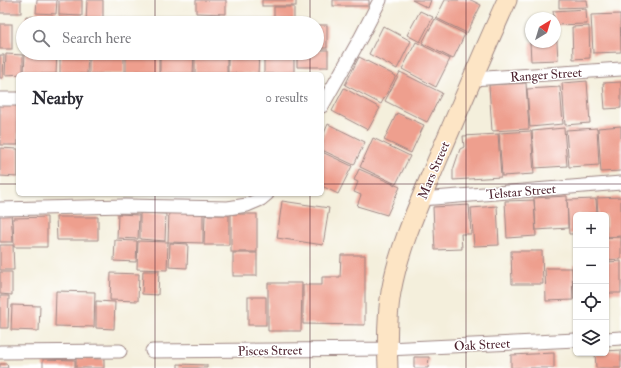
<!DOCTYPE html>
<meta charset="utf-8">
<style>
:root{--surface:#fff;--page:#f7f7f7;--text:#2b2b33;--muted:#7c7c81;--line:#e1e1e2}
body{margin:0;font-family:"IM FELL Double Pica",serif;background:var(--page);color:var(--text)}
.controls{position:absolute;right:12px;bottom:12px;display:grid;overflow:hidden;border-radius:6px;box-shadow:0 1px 3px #0004}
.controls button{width:36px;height:36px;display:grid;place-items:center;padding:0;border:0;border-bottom:1px solid var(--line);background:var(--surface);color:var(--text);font:20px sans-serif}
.compass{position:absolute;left:525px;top:12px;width:36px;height:36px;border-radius:50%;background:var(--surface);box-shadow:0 1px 3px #0004;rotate:38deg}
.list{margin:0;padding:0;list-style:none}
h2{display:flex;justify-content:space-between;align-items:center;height:52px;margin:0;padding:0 16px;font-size:17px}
h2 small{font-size:13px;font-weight:400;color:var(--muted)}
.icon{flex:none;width:22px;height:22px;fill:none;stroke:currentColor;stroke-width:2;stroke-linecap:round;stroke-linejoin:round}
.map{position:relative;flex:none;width:621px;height:368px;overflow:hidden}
.search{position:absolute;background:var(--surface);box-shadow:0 1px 3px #0004;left:16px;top:16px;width:308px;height:44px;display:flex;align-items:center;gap:10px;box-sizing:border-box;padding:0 14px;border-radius:22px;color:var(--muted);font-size:15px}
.panel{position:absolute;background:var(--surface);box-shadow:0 1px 3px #0004;left:16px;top:72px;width:308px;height:124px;border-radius:6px}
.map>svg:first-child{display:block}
</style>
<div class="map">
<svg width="621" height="368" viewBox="0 0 621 368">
<rect width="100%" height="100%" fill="#fff"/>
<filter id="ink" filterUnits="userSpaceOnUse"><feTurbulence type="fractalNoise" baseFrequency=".025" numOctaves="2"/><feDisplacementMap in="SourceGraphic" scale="8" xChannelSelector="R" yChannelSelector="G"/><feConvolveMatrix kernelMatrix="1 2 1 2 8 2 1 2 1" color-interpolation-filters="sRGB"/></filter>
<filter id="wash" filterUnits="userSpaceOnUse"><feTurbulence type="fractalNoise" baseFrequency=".012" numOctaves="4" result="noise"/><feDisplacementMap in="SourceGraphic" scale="16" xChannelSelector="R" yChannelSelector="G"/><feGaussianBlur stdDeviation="0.9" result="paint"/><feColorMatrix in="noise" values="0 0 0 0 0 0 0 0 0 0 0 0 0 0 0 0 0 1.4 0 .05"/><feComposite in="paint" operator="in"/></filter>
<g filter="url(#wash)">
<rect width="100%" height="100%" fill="#f4efdc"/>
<g id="blocks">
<g fill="#ee9f8e">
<rect x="0" y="0" width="21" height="13"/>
<polygon points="37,0 57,0 56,14 36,13"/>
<polygon points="59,0 82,0 82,16 59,15"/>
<polygon points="87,0 103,0 103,23 86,23"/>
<polygon points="196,0 226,0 226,14 196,13"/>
<rect x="262" y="0" width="34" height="6"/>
<rect x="333" y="0" width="36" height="6"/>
<polygon points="412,0 431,0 428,8"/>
<polygon points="445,0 471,0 481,5 467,33 436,18"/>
<polygon points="559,0 587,0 588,7 559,8"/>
<polygon points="274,7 294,7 294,21 274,20"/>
<polygon points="586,9 587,24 555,25 553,11"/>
<polygon points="420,11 433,17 420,42 407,35"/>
<polygon points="620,14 621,52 593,53 591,15"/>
<polygon points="26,16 58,18 58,23 25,23"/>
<polygon points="60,18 82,19 82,23 60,23"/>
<polygon points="435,19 465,34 453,59 422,43"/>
<polygon points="126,20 159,21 159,23 126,23"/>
<rect x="0" y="24" width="12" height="25"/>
<rect x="317" y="25" width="10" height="23"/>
<polygon points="383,26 411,41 397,69 369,54"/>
<polygon points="555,26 556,26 558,60 531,61 530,42 555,42"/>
<polygon points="589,26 590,58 573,59 572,27"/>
<polygon points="416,42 450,59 436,87 402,69"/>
<polygon points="317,50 328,50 328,67 297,67 297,53 317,53"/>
<polygon points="25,53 57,53 56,74 24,74"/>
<polygon points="60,53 88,53 87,74 60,74"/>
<rect x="89" y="53" width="35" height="21"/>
<rect x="126" y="53" width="33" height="21"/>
<polygon points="160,53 194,53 193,74 160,74"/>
<rect x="195" y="53" width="32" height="21"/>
<polygon points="228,53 259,53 258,74 228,73"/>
<rect x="264" y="53" width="30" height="21"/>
<polygon points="6,54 23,55 23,74 5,75"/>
<polygon points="0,55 4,55 3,78 0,78"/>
<polygon points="359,57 396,76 381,104 345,85"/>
<polygon points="400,72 442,93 427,122 385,101"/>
<polygon points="587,81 590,123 565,125 562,83"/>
<polygon points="621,82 621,108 605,109 603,83"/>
<polygon points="526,83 529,129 492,131 489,85"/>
<polygon points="560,87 563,124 530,127 527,89"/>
<polygon points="344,88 380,108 368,130 332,111"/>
<rect x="0" y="105" width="18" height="40"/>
<polygon points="397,113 424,125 411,153 384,140"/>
<polygon points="328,124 365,142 354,165 322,150 322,138"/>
<polygon points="621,126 621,171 601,172 598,128"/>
<polygon points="564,128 567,166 535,168 532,131"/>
<polygon points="597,128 599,165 569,167 566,130"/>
<polygon points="531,131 534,174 502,176 499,133"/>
<polygon points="498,134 501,177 453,180 453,170 460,149 464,147 463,136"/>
<polygon points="373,138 410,156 396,184 360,167"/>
<polygon points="0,148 18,149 18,177 0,176"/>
<polygon points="322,152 352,166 338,194 322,186"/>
<polygon points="359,169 400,187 387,215 357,206 361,195 354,192 358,182 354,180"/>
<polygon points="567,196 568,228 536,230 534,198"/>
<polygon points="621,197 621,236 606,237 606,215 598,215 597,198"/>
<polygon points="596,199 597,215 576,215 576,234 569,234 567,200"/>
<polygon points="534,200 536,236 507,238 505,201"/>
<polygon points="282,201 329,208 323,245 277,238"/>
<polygon points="469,205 471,234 461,234 462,249 435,250 433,207"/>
<polygon points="497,206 499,245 474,246 471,208"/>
<polygon points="169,210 203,211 203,243 168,242"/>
<polygon points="11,213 13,242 0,242 0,214"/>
<polygon points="140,213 166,214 165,241 140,239"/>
<polygon points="118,214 139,215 138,239 117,238"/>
<rect x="231" y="214" width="26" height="38"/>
<polygon points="205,215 229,215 229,245 204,245"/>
<polygon points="47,217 47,247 14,247 13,218"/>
<polygon points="56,217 98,217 98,240 57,240"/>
<polygon points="621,237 621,259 606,260 606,238"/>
<polygon points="115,240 137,241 136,262 114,261"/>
<polygon points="138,241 168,242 167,270 137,269"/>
<polygon points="170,243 188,244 187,268 169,267"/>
<polygon points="0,245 13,245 14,270 0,270"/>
<polygon points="511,251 542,251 543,284 512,284"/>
<rect x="233" y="253" width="24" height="23"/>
<polygon points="341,255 365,255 365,325 303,324 303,285 322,285 322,277 340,277"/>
<polygon points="621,261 621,293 607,293 607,262"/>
<polygon points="573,265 576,265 576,299 574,299"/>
<polygon points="545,268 572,268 573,300 546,301"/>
<polygon points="143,271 159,271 158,295 142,294"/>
<polygon points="0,272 12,272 12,295 0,294"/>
<polygon points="111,273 139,274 138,301 110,300"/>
<polygon points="268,283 302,283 301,331 268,331"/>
<polygon points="56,291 95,292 94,327 55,326"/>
<polygon points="0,296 9,296 8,328 0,328"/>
<rect x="248" y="297" width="18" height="28"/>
<polygon points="96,301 115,302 114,329 96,328"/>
<polygon points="12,305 40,306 39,331 11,330"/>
<polygon points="621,350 621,368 596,368 595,353 606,353 606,351"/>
<polygon points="554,353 554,368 511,368 511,355"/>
<polygon points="414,357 429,357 428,368 414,368"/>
<polygon points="76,358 104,359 104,368 76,368"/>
<polygon points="43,359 75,360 75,368 43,368"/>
<polygon points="0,364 7,364 8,368 0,368"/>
<polygon points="178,364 207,365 207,368 178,368"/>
</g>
</g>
</g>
<g filter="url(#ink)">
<use href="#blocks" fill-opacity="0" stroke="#9f8784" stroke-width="1"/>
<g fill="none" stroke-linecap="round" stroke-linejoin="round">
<defs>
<g id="street">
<polyline points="472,79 621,69"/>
<polyline points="0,99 18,99"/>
<polyline points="322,106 361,37 380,0"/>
<polyline points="421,199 621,183"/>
<polyline points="0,209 125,206 228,208 247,205 261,199 267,194"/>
<polyline points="606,339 621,338"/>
<polyline points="152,351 387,349 576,340"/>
<polyline points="0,352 120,351"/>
</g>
<path id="secondary" d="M 388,368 C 387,345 387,315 391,292 C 399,247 419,204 437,161 C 460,107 483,53 507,0"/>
</defs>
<use href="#street" stroke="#9f8784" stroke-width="15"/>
<use href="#secondary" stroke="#9f8784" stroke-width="21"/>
<use href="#street" stroke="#fff" stroke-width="13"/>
<use href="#secondary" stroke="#fde5c5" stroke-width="19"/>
</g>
</g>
<path fill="none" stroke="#4a1f2b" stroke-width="1" stroke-opacity="0.55" d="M 155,0 L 155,23M 310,0 L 310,23M 466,0 L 466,368M 155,53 L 155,74M 310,53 L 310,74M 0,184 L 18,184M 322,184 L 621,184M 155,194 L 155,368M 310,194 L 310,368"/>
<g text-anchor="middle" stroke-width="3" stroke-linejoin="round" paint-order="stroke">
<g font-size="13" fill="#4a1f2b" stroke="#fff">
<text transform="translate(546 74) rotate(-4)" y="5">Ranger Street</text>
<text transform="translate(433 170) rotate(-67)" y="5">Mars Street</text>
<text transform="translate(521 191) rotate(-5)" y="5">Telstar Street</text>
<text transform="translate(482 344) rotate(-3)" y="5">Oak Street</text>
<text transform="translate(270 350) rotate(-1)" y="5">Pisces Street</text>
</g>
</g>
</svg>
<div class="controls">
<button>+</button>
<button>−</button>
<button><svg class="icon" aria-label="locate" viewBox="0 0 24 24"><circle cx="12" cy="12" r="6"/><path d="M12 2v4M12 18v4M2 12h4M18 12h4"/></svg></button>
<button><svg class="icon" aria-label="layers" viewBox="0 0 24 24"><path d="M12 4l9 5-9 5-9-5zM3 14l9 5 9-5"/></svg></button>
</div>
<svg class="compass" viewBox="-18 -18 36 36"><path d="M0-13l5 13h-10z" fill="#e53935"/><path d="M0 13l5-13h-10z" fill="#7c7c81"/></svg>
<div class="search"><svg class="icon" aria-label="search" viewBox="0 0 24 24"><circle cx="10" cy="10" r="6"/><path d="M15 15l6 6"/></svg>Search here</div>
<section class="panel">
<h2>Nearby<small>0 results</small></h2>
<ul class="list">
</ul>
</section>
</div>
